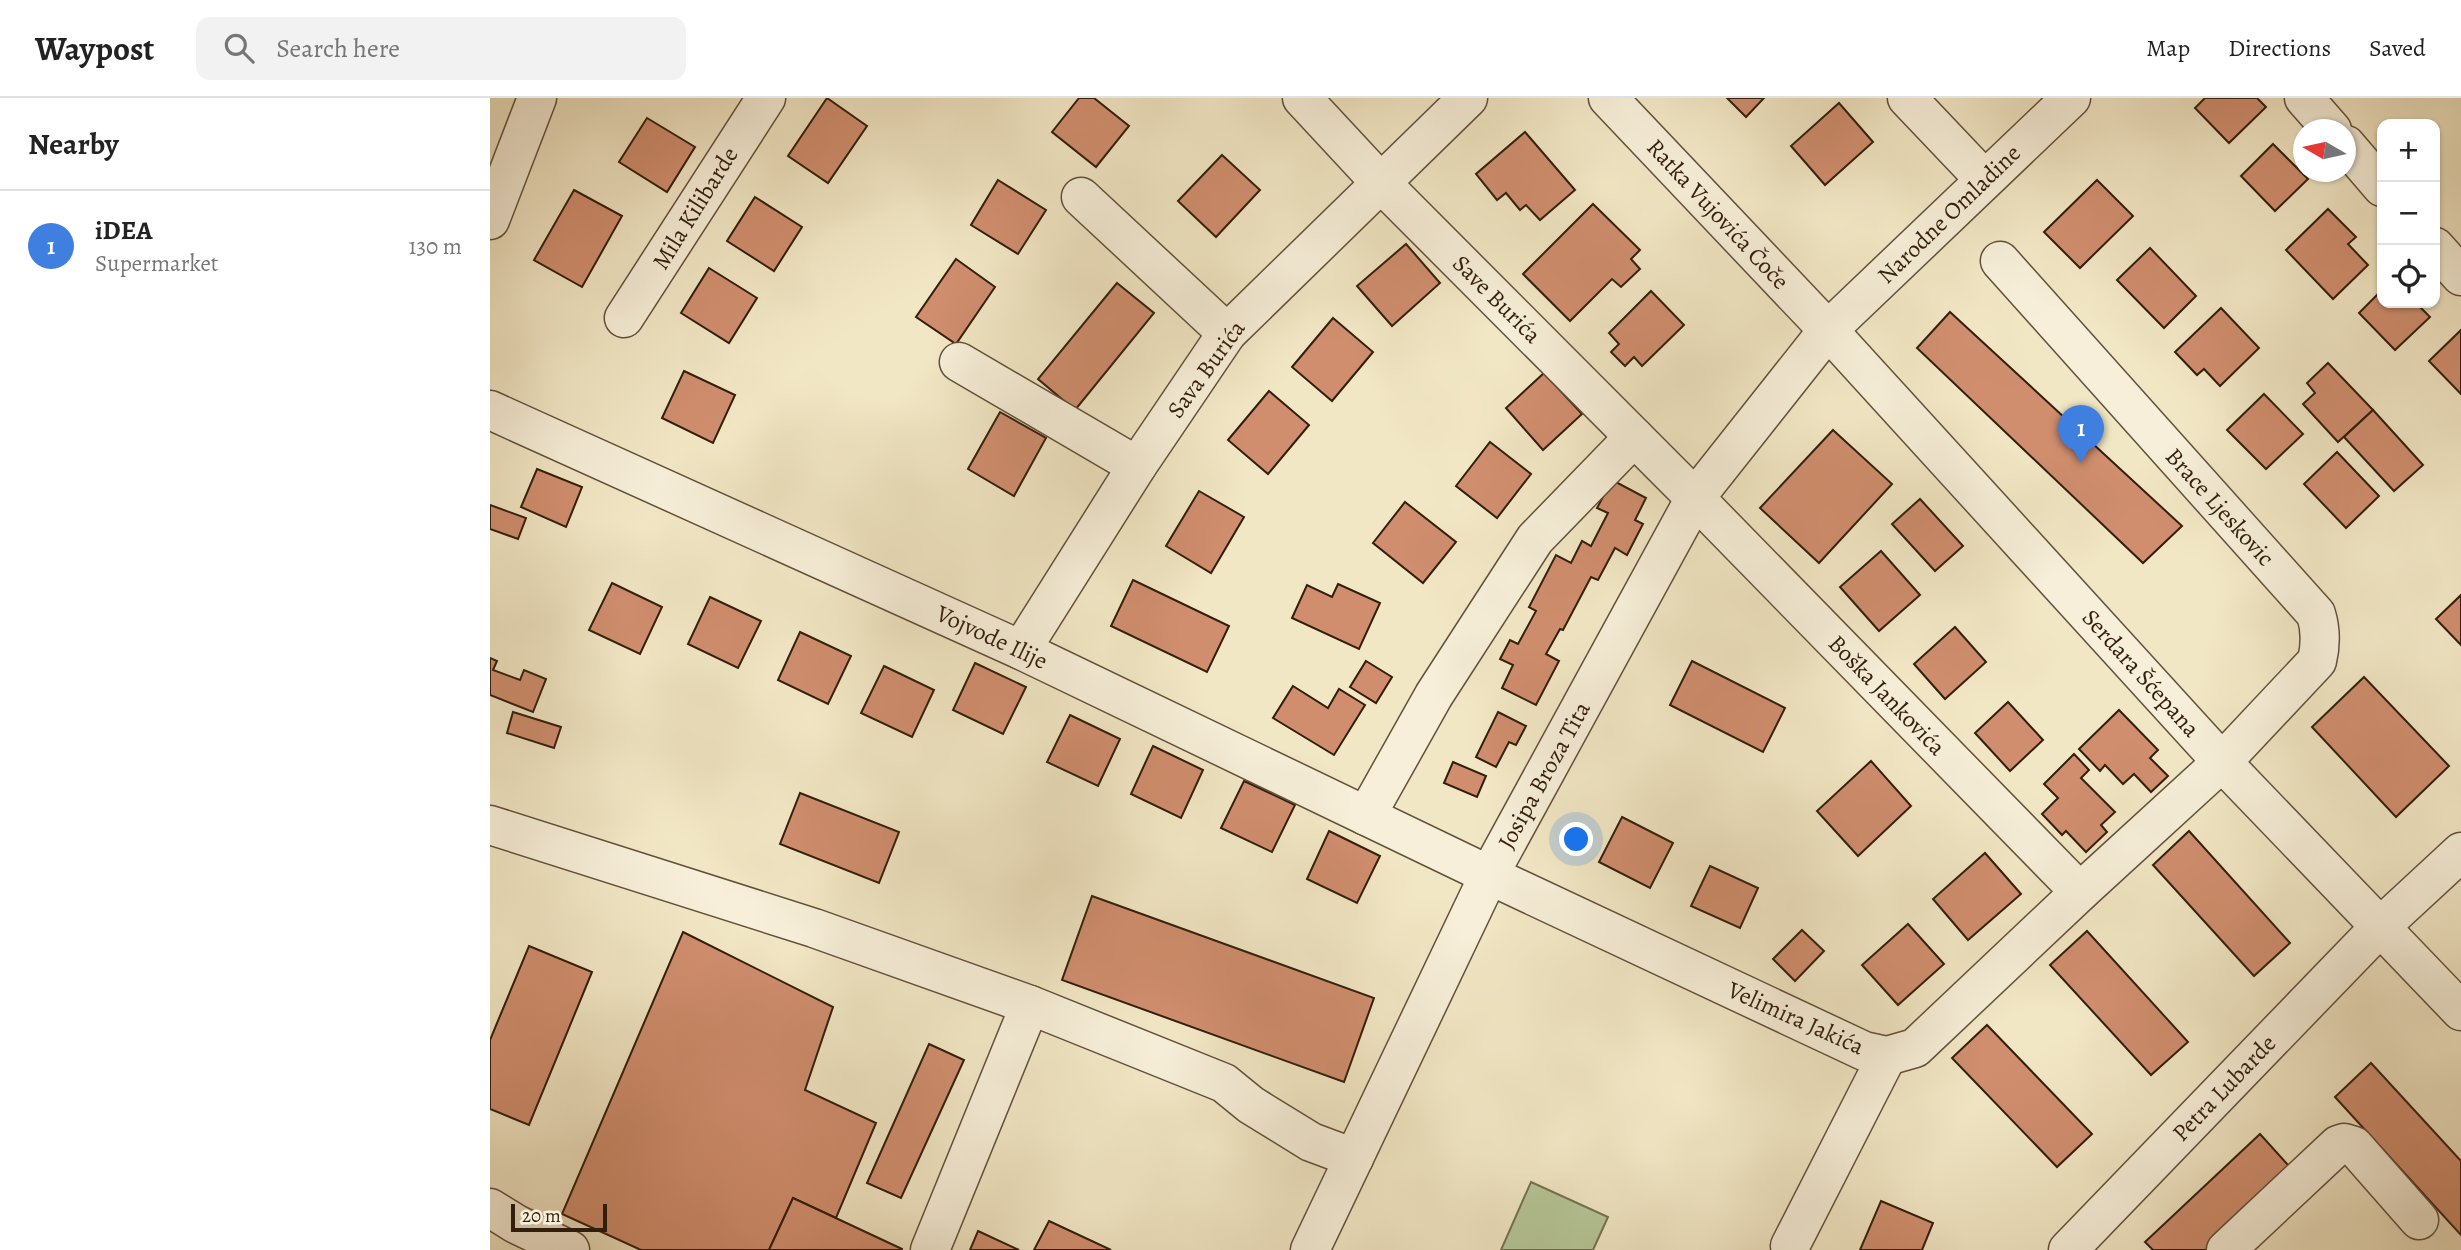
<!DOCTYPE html>
<meta charset="utf-8">
<style>
:root{--surface:#fff;--page:#f2f2f2;--text:#222;--muted:#767676;--line:#e0e0e0;--accent:#111827}
body{margin:0;font-family:Alegreya,serif;background:var(--page);color:var(--text)}
.controls{position:absolute;right:21px;top:21px;display:grid;overflow:hidden;border-radius:14px;box-shadow:0 2px 5px #0004}
.controls button{width:63px;height:63px;display:grid;place-items:center;padding:0;border:0;border-bottom:2px solid var(--line);background:var(--surface);color:var(--text);font:35px sans-serif}
.compass{position:absolute;left:1803px;top:21px;width:63px;height:63px;border-radius:50%;background:var(--surface);box-shadow:0 2px 5px #0004;rotate:279deg}
.scale{position:absolute;left:21px;bottom:18px;width:96px;box-sizing:border-box;padding-left:7px;border:4px solid #321e0c;border-top:0;font-size:19px;line-height:24px;white-space:nowrap;color:#321e0c;-webkit-text-stroke:5px #f7efd9;paint-order:stroke}
.you{position:absolute;left:1087px;top:742px;width:24px;height:24px;margin:-18px;border:5px solid #fff;border-radius:50%;background:#1a73e8;box-shadow:0 0 0 10px #1a73e833}
.badge{display:grid;place-items:center;width:46px;height:46px;border-radius:50%;background:var(--accent);color:#fff;font-size:23px;font-weight:700}
.pin{position:absolute;translate:-50% -58px;filter:drop-shadow(0 2px 4px #0008)}
.pin::after{content:'';position:absolute;top:37px;width:24px;height:21px;background:inherit;clip-path:polygon(0 0,100% 0,50% 100%)}
.list{margin:0;padding:0;list-style:none}
h2{display:flex;justify-content:space-between;align-items:center;height:91px;margin:0;padding:0 28px;font-size:30px}
h2 small{font-size:23px;font-weight:400;color:var(--muted)}
.list li{display:grid;grid-template-columns:46px 1fr auto;gap:21px;align-items:center;box-sizing:border-box;height:112px;padding:0 28px;border-top:2px solid var(--line)}
.list b{display:block;font-size:26px;white-space:nowrap}
.list p{margin:0;font-size:23px;white-space:nowrap;color:var(--muted)}
.list em{font-size:23px;font-style:normal;color:var(--muted)}
.icon{flex:none;width:38px;height:38px;fill:none;stroke:currentColor;stroke-width:2;stroke-linecap:round;stroke-linejoin:round}
.map{position:relative;flex:none;width:1971px;height:1152px;overflow:hidden}
header{display:flex;align-items:center;gap:42px;box-sizing:border-box;height:98px;padding:0 35px;background:var(--surface);border-bottom:2px solid var(--line)}
header strong{font-size:33px}
nav{display:flex;gap:38px;margin-inline-start:auto;font-size:24px}
.search{width:490px;height:63px;background:var(--page);display:flex;align-items:center;gap:18px;box-sizing:border-box;padding:0 24px;border-radius:14px;color:var(--muted);font-size:26px}
main{display:flex}
aside{flex:1;background:var(--surface)}
.map>svg:first-child{display:block}
</style>
<header>
<strong>Waypost</strong>
<div class="search"><svg class="icon" aria-label="search" viewBox="0 0 24 24"><circle cx="10" cy="10" r="6"/><path d="M15 15l6 6"/></svg>Search here</div>
<nav><a>Map</a><a>Directions</a><a>Saved</a></nav>
</header>
<main>
<aside>
<h2>Nearby<small></small></h2>
<ul class="list">
<li><span class="badge" style="background:#3f7fe0">1</span><div><b>iDEA</b><p>Supermarket</p></div><em>130 m</em></li>
</ul>
</aside>
<div class="map">
<svg width="1971" height="1152" viewBox="0 0 1971 1152">
<rect width="100%" height="100%" fill="#f2e7c5"/>
<filter id="stains"><feTurbulence type="fractalNoise" baseFrequency=".00286" numOctaves="4"/><feColorMatrix values="0 0 0 0 .2 0 0 0 0 .09 0 0 0 0 .02 0 0 0 .5 -.17"/></filter>
<radialGradient id="worn" r=".72"><stop offset=".6" stop-color="#630" stop-opacity="0"/><stop offset="1" stop-color="#630" stop-opacity=".3"/></radialGradient>
<polygon fill="#b6c798" stroke="#747252" stroke-width="2" points="1041,1084 1118,1119 1103,1152 1011,1152"/>
<g fill="#d08e6e" stroke="#321e0c" stroke-width="2">
<polygon points="337,0 377,28 338,85 298,58"/>
<polygon points="589,0 604,0 639,28 606,69 562,34"/>
<polygon points="1237,0 1274,0 1256,19"/>
<polygon points="1715,0 1767,0 1776,9 1739,45 1705,10"/>
<polygon points="1349,5 1383,44 1335,87 1301,48"/>
<polygon points="157,20 205,49 177,94 129,64"/>
<polygon points="1035,34 1085,92 1050,122 1036,107 1030,112 1016,95 1007,102 986,76"/>
<polygon points="1783,46 1818,81 1785,113 1751,78"/>
<polygon points="732,57 770,92 726,139 688,103"/>
<polygon points="508,82 556,112 528,156 481,127"/>
<polygon points="1607,82 1643,118 1590,170 1554,134"/>
<polygon points="84,92 132,118 92,189 44,162"/>
<polygon points="265,99 312,129 284,173 237,143"/>
<polygon points="1103,106 1150,152 1141,161 1150,171 1131,189 1122,181 1080,223 1033,176"/>
<polygon points="1838,111 1866,139 1858,146 1878,167 1843,201 1796,152"/>
<polygon points="916,146 950,185 902,228 867,188"/>
<polygon points="1660,150 1706,198 1674,230 1627,182"/>
<polygon points="466,161 505,189 466,246 426,219"/>
<polygon points="219,170 267,200 239,245 191,215"/>
<polygon points="627,185 664,215 585,312 548,281"/>
<polygon points="1892,192 1892,205 1926,205 1940,219 1905,252 1869,215"/>
<polygon points="1161,193 1194,227 1152,268 1144,259 1135,268 1121,254 1129,246 1119,235"/>
<polygon points="1731,210 1769,250 1730,288 1714,271 1707,277 1685,254"/>
<polygon points="1460,214 1692,428 1653,465 1427,250"/>
<polygon points="843,220 883,254 842,303 802,269"/>
<polygon points="1971,232 1971,296 1939,263"/>
<polygon points="1838,265 1883,312 1848,344 1813,306 1825,295 1817,285"/>
<polygon points="194,273 245,297 223,345 172,320"/>
<polygon points="1054,275 1092,316 1053,352 1016,310"/>
<polygon points="779,293 819,327 778,376 738,342"/>
<polygon points="1774,296 1813,336 1776,371 1737,332"/>
<polygon points="1883,312 1933,367 1904,393 1854,339"/>
<polygon points="510,314 556,340 524,398 478,371"/>
<polygon points="1343,332 1402,386 1329,465 1270,410"/>
<polygon points="1000,344 1041,376 1007,420 966,388"/>
<polygon points="1847,354 1889,398 1856,430 1814,386"/>
<polygon points="47,371 92,389 76,429 31,409"/>
<polygon points="1122,382 1156,400 1145,422 1153,426 1137,457 1125,450 1108,482 1101,479 1073,532 1070,531 1056,556 1069,563 1046,607 1012,590 1023,567 1010,561 1020,542 1028,546 1046,513 1039,509 1066,457 1081,465 1092,443 1101,448 1118,415 1107,410"/>
<polygon points="709,393 754,419 721,475 676,448"/>
<polygon points="1430,401 1473,448 1445,473 1402,426"/>
<polygon points="915,404 966,444 933,485 883,445"/>
<polygon points="0,407 36,420 28,441 0,431"/>
<polygon points="1391,453 1430,497 1389,533 1350,489"/>
<polygon points="643,482 739,528 717,574 621,528"/>
<polygon points="122,485 172,509 150,556 99,532"/>
<polygon points="848,486 890,505 869,551 802,520 817,487 842,499"/>
<polygon points="1971,497 1971,547 1946,521"/>
<polygon points="220,499 271,523 248,570 198,546"/>
<polygon points="1465,529 1496,564 1455,601 1424,566"/>
<polygon points="310,534 361,558 338,606 288,582"/>
<polygon points="0,560 7,563 3,572 30,582 34,572 56,581 43,614 0,597"/>
<polygon points="876,563 902,579 886,605 860,589"/>
<polygon points="1202,563 1295,610 1273,654 1180,607"/>
<polygon points="485,565 536,589 513,636 463,612"/>
<polygon points="394,568 444,592 422,639 371,615"/>
<polygon points="1874,579 1959,668 1906,719 1822,629"/>
<polygon points="803,588 838,610 849,591 875,607 844,657 783,620"/>
<polygon points="1518,604 1553,642 1520,673 1485,635"/>
<polygon points="1629,612 1668,652 1660,660 1678,678 1661,694 1644,676 1633,686 1615,667 1610,673 1589,651"/>
<polygon points="23,614 71,629 64,650 17,635"/>
<polygon points="1008,614 1036,628 1026,647 1019,644 1006,669 986,659"/>
<polygon points="580,617 630,641 608,688 557,664"/>
<polygon points="663,648 713,672 691,720 641,696"/>
<polygon points="1584,656 1599,672 1591,680 1625,714 1611,727 1617,734 1596,754 1576,733 1572,737 1552,716 1568,700 1554,686"/>
<polygon points="1381,663 1421,708 1368,758 1327,713"/>
<polygon points="963,664 996,678 987,699 954,685"/>
<polygon points="754,683 805,707 782,754 731,730"/>
<polygon points="310,695 409,734 389,785 290,746"/>
<polygon points="1132,719 1183,745 1160,790 1109,764"/>
<polygon points="839,733 890,758 867,805 817,781"/>
<polygon points="1699,733 1800,845 1764,878 1663,767"/>
<polygon points="1495,755 1531,796 1478,842 1443,801"/>
<polygon points="1220,768 1268,790 1250,830 1201,808"/>
<polygon points="602,798 884,900 854,984 572,882"/>
<polygon points="1418,826 1454,866 1408,907 1372,867"/>
<polygon points="1312,832 1334,853 1305,883 1283,861"/>
<polygon points="1597,833 1698,944 1661,977 1560,867"/>
<polygon points="193,834 343,909 315,992 386,1025 346,1120 303,1100 279,1152 151,1152 72,1116"/>
<polygon points="39,848 102,874 39,1027 0,1011 0,942"/>
<polygon points="1497,927 1602,1036 1567,1069 1462,960"/>
<polygon points="439,946 474,962 411,1100 377,1085"/>
<polygon points="1881,965 1971,1063 1971,1137 1845,999"/>
<polygon points="1770,1036 1808,1078 1730,1152 1663,1152 1655,1144"/>
<polygon points="303,1100 412,1151 412,1152 279,1152"/>
<polygon points="1391,1103 1443,1125 1432,1152 1370,1152"/>
<polygon points="559,1123 621,1152 544,1152"/>
<polygon points="488,1133 529,1152 480,1152"/>
</g>
<g fill="none" stroke-linecap="round" stroke-linejoin="round">
<defs>
<g id="minor">
<polyline points="812,0 890,84 1205,400 1590,794"/>
<polyline points="1118,0 1338,232 1732,664 1971,913"/>
<polyline points="1417,0 1494,81"/>
<polyline points="1814,0 1842,32"/>
<polyline points="1856,47 1892,89"/>
<polyline points="591,99 737,235"/>
<polyline points="0,122 47,0"/>
<polyline points="1945,149 1971,178"/>
<polyline points="134,220 276,0"/>
<polyline points="469,264 647,368"/>
<path d="M 0,312 L 531,552 L 999,777 L 1374,953 L 1397,958 L 1425,950 L 1590,794 L 1732,664 L 1827,563 C 1831,546 1831,532 1826,516 L 1510,163"/>
<polyline points="531,552 647,368 737,235 978,0"/>
<polyline points="876,718 944,597 1045,441 1144,339"/>
<polyline points="0,727 324,830 540,907 734,985 761,1007 821,1044 864,1060"/>
<polyline points="0,1110 26,1126 80,1152"/>
<polyline points="1300,1148 1397,958"/>
<polyline points="440,1152 540,907"/>
<polyline points="820,1152 999,777 1205,400 1338,232 1581,0"/>
<polyline points="1578,1152 1890,829 1971,754"/>
<polyline points="1736,1152 1848,1047 1854,1045 1864,1048 1929,1122"/>
</g>
</defs>
<use href="#minor" stroke="#62503a" stroke-width="41"/>
<use href="#minor" stroke="#f7efd9" stroke-width="38"/>
</g>
<g text-anchor="middle" stroke-width="5" stroke-linejoin="round" paint-order="stroke">
<g font-size="24" fill="#321e0c" stroke="#f7efd9">
<text transform="translate(205 110) rotate(-58)" y="8">Mila Kilibarde</text>
<text transform="translate(1228 116) rotate(47)" y="8">Ratka Vujovića Čoče</text>
<text transform="translate(1459 116) rotate(-44)" y="8">Narodne Omladine</text>
<text transform="translate(1007 201) rotate(45)" y="8">Save Burića</text>
<text transform="translate(716 271) rotate(-54)" y="8">Sava Burića</text>
<text transform="translate(1730 409) rotate(48)" y="8">Brace Ljeskovic</text>
<text transform="translate(502 539) rotate(25)" y="8">Vojvode Ilije</text>
<text transform="translate(1651 575) rotate(48)" y="8">Serdara Šćepana</text>
<text transform="translate(1397 597) rotate(46)" y="8">Boška Jankovića</text>
<text transform="translate(1054 677) rotate(-61)" y="8">Josipa Broza Tita</text>
<text transform="translate(1306 920) rotate(24)" y="8">Velimira Jakića</text>
<text transform="translate(1734 990) rotate(-46)" y="8">Petra Lubarde</text>
</g>
</g>
<rect width="100%" height="100%" filter="url(#stains)"/>
<rect width="100%" height="100%" fill="url(#worn)"/>
</svg>
<div class="controls">
<button>+</button>
<button>−</button>
<button><svg class="icon" aria-label="locate" viewBox="0 0 24 24"><circle cx="12" cy="12" r="6"/><path d="M12 2v4M12 18v4M2 12h4M18 12h4"/></svg></button>
</div>
<svg class="compass" viewBox="-18 -18 36 36"><path d="M0-13l5 13h-10z" fill="#e53935"/><path d="M0 13l5-13h-10z" fill="#767676"/></svg>
<div class="scale">20 m</div>
<div class="you"></div>
<div class="pin badge" style="left:1591px;top:365px;background:#3f7fe0">1</div>
</div>
</main>
